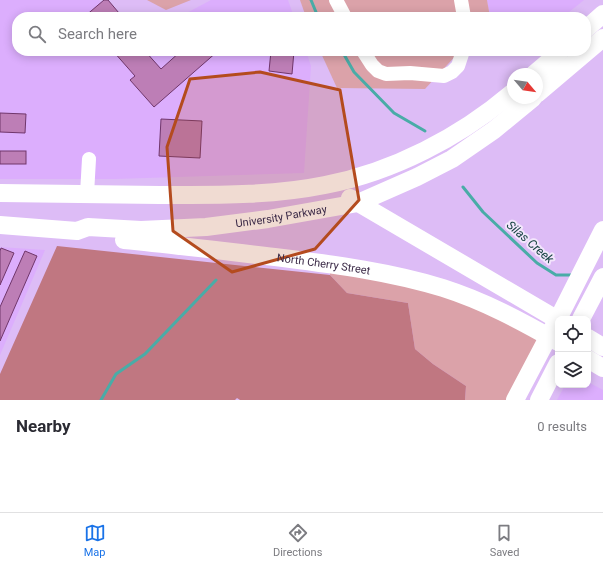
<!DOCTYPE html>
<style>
:root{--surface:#fff;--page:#f2f2f3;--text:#2b2b33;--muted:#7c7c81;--line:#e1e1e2;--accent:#1a73e8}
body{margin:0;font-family:Roboto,sans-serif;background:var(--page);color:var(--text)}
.controls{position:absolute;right:12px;bottom:12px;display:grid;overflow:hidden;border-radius:8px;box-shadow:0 2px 10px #0003}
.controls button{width:36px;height:36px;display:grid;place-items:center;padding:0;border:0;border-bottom:1px solid var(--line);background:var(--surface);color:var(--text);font:20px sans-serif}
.compass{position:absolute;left:507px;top:68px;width:36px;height:36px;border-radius:50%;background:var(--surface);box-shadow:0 2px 10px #0003;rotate:119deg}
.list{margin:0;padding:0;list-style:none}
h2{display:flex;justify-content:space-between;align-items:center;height:52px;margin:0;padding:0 16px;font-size:17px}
h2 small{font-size:13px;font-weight:400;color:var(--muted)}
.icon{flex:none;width:22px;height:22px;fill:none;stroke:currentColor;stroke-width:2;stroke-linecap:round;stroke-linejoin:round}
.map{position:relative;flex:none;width:603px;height:400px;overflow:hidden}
.search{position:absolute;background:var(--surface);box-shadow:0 2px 10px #0003;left:12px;right:12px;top:12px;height:44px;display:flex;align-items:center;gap:10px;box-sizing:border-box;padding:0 14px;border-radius:16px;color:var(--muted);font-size:15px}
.sheet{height:112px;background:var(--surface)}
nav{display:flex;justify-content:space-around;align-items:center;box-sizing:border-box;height:56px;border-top:1px solid var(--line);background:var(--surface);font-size:11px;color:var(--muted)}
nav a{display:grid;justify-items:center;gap:2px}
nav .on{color:var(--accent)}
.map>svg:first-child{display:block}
</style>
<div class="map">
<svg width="603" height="400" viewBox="0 0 603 400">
<rect width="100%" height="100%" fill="#ddbcf6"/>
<g fill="#dcaefd">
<polygon points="0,0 99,0 111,12 126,17 17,17 17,51 306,51 311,66 304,173 115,179 0,179"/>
<polygon points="211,0 288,0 294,17 179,17"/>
<polygon points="487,0 584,0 563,17 490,17"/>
<polygon points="0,247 45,250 0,355"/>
<polygon points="588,382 603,390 603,400 557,400 565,385 588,385"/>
</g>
<g fill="#dba2a9">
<polygon points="147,0 191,0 166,10"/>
<polygon points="300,0 487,0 490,17 306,17"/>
<polygon points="320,51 460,51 425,89 337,88"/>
<polygon points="330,271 439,292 532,334 537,341 506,400 465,400 466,386 433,364 415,349 408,303 347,293 330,275"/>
</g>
<polygon fill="#c07781" points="57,246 330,275 347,293 408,303 415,349 433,364 466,386 465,400 240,400 237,398 235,400 0,400 0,374"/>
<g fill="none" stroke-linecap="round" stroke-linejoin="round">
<g stroke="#49aca7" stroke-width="3">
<polyline points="311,0 318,17"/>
<polyline points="342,51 354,72 394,113 425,131"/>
<polyline points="463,187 483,212 537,263 556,275 574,275"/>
<polyline points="101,400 116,374 145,354 216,280"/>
</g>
</g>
<g fill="#bd7eb6" stroke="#70366b">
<polygon points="104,0 108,0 119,13 116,17 84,17"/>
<polygon points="113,51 145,51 161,69 181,51 218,51 154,107 130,80 135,76"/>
<polygon points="271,51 294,51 292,74 269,71"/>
<polygon points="0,113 26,114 25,133 0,132"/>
<polygon points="161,119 202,121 200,158 159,156"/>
<rect x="0" y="151" width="26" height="13"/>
<polygon points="1,248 14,253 0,285 0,251"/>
<polygon points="25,251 37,256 0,341 0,307"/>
</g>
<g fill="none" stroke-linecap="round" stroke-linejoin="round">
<g stroke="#fff" stroke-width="14">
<polyline points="336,0 345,17"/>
<polyline points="461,0 464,17"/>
<polyline points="363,51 372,65 378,71 386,74 410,73 444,76 452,72 458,66 463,51"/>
<polyline points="87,194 89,159"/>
</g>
<g stroke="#fff" stroke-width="18">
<polyline points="586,29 603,14"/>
<polyline points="534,74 561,51"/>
<polyline points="537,94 603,38"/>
<path d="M 0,193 C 53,194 107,194 160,195 C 215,195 271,196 325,185 C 393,172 460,137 513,92"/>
<polyline points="350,198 558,320"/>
<path id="s1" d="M 0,225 L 77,231 L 88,227 L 141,230 L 206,227 L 268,219 L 358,203 L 417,177 L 452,159 L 494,130 L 533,98"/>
<path id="s2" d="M 124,240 C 177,245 230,252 283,258 C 337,265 391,272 443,288 C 484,301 521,321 558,342"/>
<polyline points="558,319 603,230"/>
<polyline points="581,319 603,277"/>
<polyline points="588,338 603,347"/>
<polyline points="588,359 603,368"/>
<polyline points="515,400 554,326"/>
<polyline points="539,400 558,363"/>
</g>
</g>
<path fill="#b44b1e" fill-opacity="0.2" stroke="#b44b1e" stroke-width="3" stroke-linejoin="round" d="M 260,72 L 340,90 L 359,200 L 315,249 L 232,272 L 173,231 L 167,147 L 190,79 Z"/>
<g text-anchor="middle" stroke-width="4" stroke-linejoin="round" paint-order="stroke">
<g font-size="11" fill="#3b2a47" stroke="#f3e6fc">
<text dy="4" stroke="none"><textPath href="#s1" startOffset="283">University Parkway</textPath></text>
<text dy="4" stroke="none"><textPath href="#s2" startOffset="201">North Cherry Street</textPath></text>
</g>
<g font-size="12" font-style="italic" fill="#13413f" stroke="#f3e6fc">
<text transform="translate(530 242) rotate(41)" y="4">Silas Creek</text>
</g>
</g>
</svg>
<div class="controls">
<button><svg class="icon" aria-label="locate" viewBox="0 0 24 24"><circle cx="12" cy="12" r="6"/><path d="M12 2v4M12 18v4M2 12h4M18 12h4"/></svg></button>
<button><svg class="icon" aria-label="layers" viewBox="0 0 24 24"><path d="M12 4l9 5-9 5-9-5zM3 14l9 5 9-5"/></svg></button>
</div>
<svg class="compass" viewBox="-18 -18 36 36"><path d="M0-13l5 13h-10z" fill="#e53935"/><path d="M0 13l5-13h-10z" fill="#7c7c81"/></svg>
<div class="search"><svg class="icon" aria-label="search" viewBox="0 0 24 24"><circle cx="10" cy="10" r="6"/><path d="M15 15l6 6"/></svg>Search here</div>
</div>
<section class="sheet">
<h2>Nearby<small>0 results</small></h2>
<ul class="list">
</ul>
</section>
<nav>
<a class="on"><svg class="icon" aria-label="map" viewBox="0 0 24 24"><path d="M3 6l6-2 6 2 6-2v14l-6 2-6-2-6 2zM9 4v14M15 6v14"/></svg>Map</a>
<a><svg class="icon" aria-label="directions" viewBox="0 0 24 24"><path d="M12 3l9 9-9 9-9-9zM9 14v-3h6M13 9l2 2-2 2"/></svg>Directions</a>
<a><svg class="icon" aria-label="saved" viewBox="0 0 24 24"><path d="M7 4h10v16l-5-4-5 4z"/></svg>Saved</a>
</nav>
